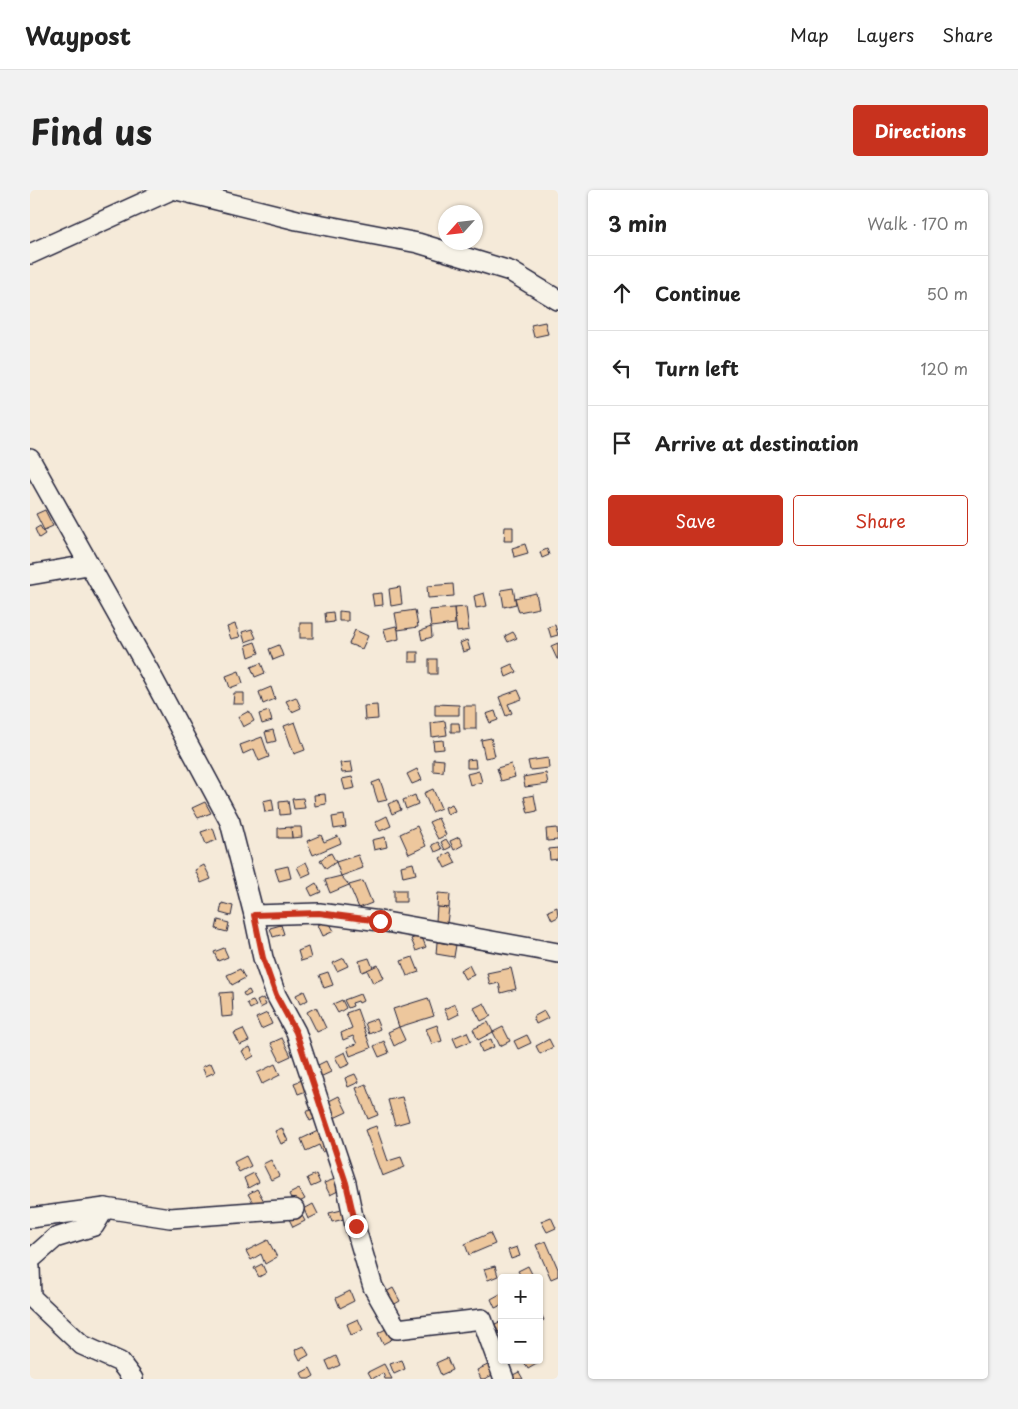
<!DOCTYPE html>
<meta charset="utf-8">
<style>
:root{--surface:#fff;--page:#f2f2f2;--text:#222;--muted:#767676;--line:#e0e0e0;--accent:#c8321e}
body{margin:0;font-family:"Playpen Sans",sans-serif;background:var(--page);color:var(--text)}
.controls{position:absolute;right:15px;bottom:15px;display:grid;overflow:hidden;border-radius:5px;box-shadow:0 1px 4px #0004}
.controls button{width:45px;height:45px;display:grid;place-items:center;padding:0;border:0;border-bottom:1px solid var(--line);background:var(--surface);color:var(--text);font:25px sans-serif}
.compass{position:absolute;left:408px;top:15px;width:45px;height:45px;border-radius:50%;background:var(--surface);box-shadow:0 1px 4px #0004;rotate:243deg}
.stop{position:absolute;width:15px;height:15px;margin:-11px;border:4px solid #c8321e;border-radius:50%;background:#fff}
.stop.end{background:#c8321e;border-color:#fff;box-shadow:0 1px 5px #0008}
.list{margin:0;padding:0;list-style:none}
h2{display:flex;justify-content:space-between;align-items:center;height:65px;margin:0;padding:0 20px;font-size:21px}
h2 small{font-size:16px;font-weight:400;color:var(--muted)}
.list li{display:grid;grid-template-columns:32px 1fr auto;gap:15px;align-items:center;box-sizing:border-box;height:75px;padding:0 20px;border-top:1px solid var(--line)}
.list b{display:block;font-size:19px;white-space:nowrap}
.list em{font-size:16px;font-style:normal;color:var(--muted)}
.actions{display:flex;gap:10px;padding:15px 20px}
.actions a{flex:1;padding:11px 0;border:1px solid var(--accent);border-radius:5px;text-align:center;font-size:18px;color:var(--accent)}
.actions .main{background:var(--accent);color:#fff}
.icon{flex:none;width:28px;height:28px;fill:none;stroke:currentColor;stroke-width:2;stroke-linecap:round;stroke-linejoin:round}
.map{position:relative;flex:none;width:528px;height:1189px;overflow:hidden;border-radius:5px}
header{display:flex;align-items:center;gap:30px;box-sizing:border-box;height:70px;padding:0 25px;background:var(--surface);border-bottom:1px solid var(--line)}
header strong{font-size:24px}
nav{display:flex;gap:28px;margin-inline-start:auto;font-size:18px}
.intro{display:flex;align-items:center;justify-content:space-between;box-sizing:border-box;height:120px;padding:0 30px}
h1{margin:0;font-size:35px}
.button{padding:12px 22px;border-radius:5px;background:var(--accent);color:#fff;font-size:18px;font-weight:700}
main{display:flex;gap:30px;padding:0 30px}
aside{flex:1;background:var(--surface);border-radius:5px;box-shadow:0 1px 4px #0004}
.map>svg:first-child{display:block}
</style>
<header>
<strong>Waypost</strong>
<nav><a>Map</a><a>Layers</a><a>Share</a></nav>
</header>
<div class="intro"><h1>Find us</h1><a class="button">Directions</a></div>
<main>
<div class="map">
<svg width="528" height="1189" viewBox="0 0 528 1189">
<rect width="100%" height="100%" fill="#f5ead9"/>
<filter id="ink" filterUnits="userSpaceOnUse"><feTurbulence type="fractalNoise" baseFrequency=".02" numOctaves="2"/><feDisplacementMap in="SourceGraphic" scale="10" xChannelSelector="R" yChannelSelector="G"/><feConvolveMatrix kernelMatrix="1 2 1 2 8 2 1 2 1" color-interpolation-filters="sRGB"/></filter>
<g filter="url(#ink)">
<g fill="#edc79d" stroke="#22223b">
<polygon points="515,132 518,144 504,147 501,135"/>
<polygon points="15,320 23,336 14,340 6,324"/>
<polygon points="10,336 15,344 9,348 5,339"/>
<polygon points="475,337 483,337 483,351 474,351"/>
<polygon points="495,354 498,363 484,367 482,358"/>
<polygon points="517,359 519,365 512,368 510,362"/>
<polygon points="423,394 424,406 398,408 397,396"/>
<polygon points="370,397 372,414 361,416 359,399"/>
<polygon points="483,398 486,414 474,417 471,400"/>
<polygon points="352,403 353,415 344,416 342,404"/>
<polygon points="454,403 457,416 446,418 444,406"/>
<polygon points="506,403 509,418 489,422 485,408"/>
<polygon points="436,417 439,440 427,442 424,418"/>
<polygon points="424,418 425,434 401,437 399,420"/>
<polygon points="385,420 388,437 368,440 365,423"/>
<polygon points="309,421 318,422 318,431 309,431"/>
<polygon points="303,422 304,432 296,433 295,423"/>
<rect x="270" y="433" width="13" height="15"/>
<polygon points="205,434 210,447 201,449 197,437"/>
<polygon points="525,435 528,445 521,447 518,437"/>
<polygon points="366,436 368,440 369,449 357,452 354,439"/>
<polygon points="401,437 402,447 392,450 390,441"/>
<polygon points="222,439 226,448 215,452 212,442"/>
<polygon points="325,440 338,446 332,459 319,454"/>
<polygon points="483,442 487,448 478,452 475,446"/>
<polygon points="437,450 440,460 433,462 430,453"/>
<polygon points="225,452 229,463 219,467 216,455"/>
<polygon points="528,453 528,469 527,469 521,456"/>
<polygon points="249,455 253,466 243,470 239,459"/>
<rect x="379" y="462" width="9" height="10"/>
<rect x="399" y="469" width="8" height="15"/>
<polygon points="231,473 235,483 225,487 221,477"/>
<polygon points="482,474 487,482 476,487 473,478"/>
<polygon points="209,481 213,493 200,498 196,486"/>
<polygon points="241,497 245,509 233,514 229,502"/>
<polygon points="488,500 492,509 478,514 482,523 476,526 469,507"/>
<polygon points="204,503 214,503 214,514 203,514"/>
<polygon points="266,507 271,518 262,522 256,511"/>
<polygon points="405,514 429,515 429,525 405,525"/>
<polygon points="347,515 348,529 335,530 334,516"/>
<rect x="434" y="516" width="12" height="23"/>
<polygon points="219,521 224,531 213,537 208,527"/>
<polygon points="239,521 242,531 232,534 229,524"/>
<polygon points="465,521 468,530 460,533 456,524"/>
<polygon points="415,531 417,545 402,547 401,533"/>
<polygon points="265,532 275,560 264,564 254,536"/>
<polygon points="421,533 429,533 430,542 421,542"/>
<polygon points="243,540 246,551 238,553 235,542"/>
<polygon points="232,547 239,567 229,571 224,559 213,564 210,555"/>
<polygon points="461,548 465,566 455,568 451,550"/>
<polygon points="413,550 414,559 404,560 403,551"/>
<polygon points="518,568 519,578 500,580 498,571"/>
<polygon points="403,569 414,570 413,582 403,581"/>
<polygon points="445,569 446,578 437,578 437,570"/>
<polygon points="321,572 323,582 312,583 310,573"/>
<polygon points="481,574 485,587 471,591 467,578"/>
<polygon points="387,579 392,590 382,594 377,584"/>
<polygon points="449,581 452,592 440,595 437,584"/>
<polygon points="516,583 518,594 495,597 493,587"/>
<polygon points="322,587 325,598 315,600 312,589"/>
<polygon points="350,590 357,610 348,612 342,593"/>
<polygon points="403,599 411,618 402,622 394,603"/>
<polygon points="295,604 296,614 285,616 284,605"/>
<polygon points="385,605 388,614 376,619 373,610"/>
<polygon points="504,605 507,621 498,623 494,607"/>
<polygon points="273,608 275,618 264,619 262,609"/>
<polygon points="242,609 244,621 235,622 233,611"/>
<polygon points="367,610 371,620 362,624 358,614"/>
<polygon points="258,611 260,624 250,625 249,612"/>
<polygon points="175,612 181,623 168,628 162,618"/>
<polygon points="422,614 425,621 417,624 415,617"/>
<polygon points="314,625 316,637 304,639 302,627"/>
<polygon points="357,626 361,636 350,641 345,632"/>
<polygon points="408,628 416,645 408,649 399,632"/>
<polygon points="387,636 396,656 379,664 370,644"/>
<polygon points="261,637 271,637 272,647 262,648"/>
<polygon points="261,637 262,648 248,648 248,638"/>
<polygon points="183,638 187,650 176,654 171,642"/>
<polygon points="527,638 528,650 517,651 516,639"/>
<polygon points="291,645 294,652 308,646 311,653 283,665 277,651"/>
<polygon points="355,647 357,657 344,660 342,650"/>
<polygon points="429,647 433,655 424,660 420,651"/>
<polygon points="416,649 421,657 415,660 411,652"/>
<polygon points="408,652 412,659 405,662 402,655"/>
<polygon points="528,658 528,669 520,670 519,659"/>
<polygon points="420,662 426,673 415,678 410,668"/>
<polygon points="301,663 306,672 296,679 290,670"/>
<polygon points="328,665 333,678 311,686 306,672"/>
<polygon points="276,672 281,683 272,687 267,677"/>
<polygon points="383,673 386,684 373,687 371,676"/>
<polygon points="174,675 181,689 171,693 165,680"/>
<polygon points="258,676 261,688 249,691 245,679"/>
<polygon points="311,686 319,695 300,703 295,690"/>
<polygon points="333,691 342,713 329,718 319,695"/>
<polygon points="286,693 291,702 282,706 278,698"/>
<rect x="364" y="700" width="12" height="12"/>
<polygon points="408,703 420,704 419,718 407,717"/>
<polygon points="192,713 203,716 201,726 190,723"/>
<polygon points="407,717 419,718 417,733 406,731"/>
<polygon points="527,717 528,727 522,730 518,721"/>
<polygon points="188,730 199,733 197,742 186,739"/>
<polygon points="298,730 304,741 293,746 288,735"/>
<polygon points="251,735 254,744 243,747 240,738"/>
<polygon points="391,745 396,757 386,761 381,749"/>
<polygon points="407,752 426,755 424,767 406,764"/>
<polygon points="278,757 281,768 271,771 268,761"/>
<polygon points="194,758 198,767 188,771 184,762"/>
<polygon points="383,767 389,782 377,786 371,771"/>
<polygon points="314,768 318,776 307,781 303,773"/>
<polygon points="339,768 343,778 332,782 329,771"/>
<polygon points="348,775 354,788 343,793 337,780"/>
<polygon points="439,775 444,785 435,789 430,780"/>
<polygon points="481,778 486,799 471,803 469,793 460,795 457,783"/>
<polygon points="210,779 215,788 202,795 197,785"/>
<polygon points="298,782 303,795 294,798 289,785"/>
<polygon points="219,800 221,804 215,807 213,803"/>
<polygon points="274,801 278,810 270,814 266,805"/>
<polygon points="202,802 203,826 192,827 190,803"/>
<polygon points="330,804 333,811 329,813 328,811 322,813 323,816 318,818 314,810"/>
<polygon points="233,808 236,815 230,818 227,811"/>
<polygon points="398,808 404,826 369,837 363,819"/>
<polygon points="312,810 316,818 308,823 303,814"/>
<polygon points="223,811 226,816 220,819 217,813"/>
<polygon points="454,813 461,826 451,831 444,818"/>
<polygon points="425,814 429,824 419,829 414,819"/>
<polygon points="286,817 296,838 287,842 277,822"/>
<polygon points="327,819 341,858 320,866 317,857 327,854 323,846 313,850 311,843 322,838 316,823"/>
<polygon points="514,821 518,828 506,834 503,827"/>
<polygon points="237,823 242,834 231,839 226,828"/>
<polygon points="346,829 350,839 339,844 335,833"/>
<polygon points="458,832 463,842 448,850 443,839"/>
<polygon points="407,835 412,851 402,854 396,839"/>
<polygon points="369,837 375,850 364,856 358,842"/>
<polygon points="473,837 480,851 470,856 463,842"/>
<polygon points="213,839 219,851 210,855 204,843"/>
<polygon points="437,842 441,851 427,857 423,848"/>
<polygon points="497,845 501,853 488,859 484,851"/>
<polygon points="252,848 261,866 250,871 241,853"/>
<polygon points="461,849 464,857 452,862 449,854"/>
<polygon points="519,849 523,857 510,864 506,856"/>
<polygon points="354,851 359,863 349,867 344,856"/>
<polygon points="220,857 224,866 217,870 212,861"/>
<polygon points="315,862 320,874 311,878 305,867"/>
<polygon points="296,871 301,882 290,887 284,877"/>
<polygon points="181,873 185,882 176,886 172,877"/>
<polygon points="245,874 250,885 232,894 227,883"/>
<polygon points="325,884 329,892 318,897 315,888"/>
<polygon points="275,889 279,900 268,904 264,893"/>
<polygon points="336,894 348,925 338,929 326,898"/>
<polygon points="309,906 317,922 304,928 297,912"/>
<polygon points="372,907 379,931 365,935 358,910"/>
<polygon points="284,918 288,927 280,931 276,922"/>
<polygon points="346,936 358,971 371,967 375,977 352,986 335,940"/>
<polygon points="252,938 258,951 251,954 245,941"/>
<polygon points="290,940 299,958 292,962 289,955 276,961 271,949"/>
<polygon points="216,966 221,976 209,982 204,972"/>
<polygon points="241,970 249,986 241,990 233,974"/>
<polygon points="224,983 229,992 218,998 214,988"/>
<polygon points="286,984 290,993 281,997 277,988"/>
<polygon points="305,989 310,1000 300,1005 294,993"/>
<polygon points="227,999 234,1011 225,1016 218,1004"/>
<polygon points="269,999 275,1009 264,1015 259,1004"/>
<polygon points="283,1014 288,1024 278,1029 274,1019"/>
<polygon points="312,1020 314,1029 302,1032 299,1023"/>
<polygon points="270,1022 275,1031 263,1037 258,1027"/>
<polygon points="521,1027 526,1038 517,1042 511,1031"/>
<polygon points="460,1043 465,1054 439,1065 435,1054"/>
<polygon points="238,1050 247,1067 235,1074 231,1064 221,1070 216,1061"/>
<polygon points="516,1051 528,1079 528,1086 521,1089 506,1055"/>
<polygon points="487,1057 490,1066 481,1069 478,1060"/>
<polygon points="232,1074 236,1083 229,1087 224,1078"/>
<polygon points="465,1076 468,1086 458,1090 454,1079"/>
<polygon points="498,1076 502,1084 495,1088 492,1088 488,1081"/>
<polygon points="363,1098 370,1111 363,1115 356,1102"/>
<polygon points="320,1101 324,1111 310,1118 306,1108"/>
<polygon points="470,1104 472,1107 472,1115 465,1118 461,1109"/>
<polygon points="509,1120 514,1130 509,1132"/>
<polygon points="328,1129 333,1140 321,1145 317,1134"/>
<polygon points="472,1131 472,1141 468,1142 465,1134"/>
<polygon points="360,1137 366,1147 353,1154 348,1143"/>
<polygon points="274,1156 279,1165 270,1170 265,1160"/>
<polygon points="306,1166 310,1175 300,1180 296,1171"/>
<polygon points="417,1168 422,1180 411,1185 406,1173"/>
<polygon points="372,1170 375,1179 364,1184 360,1174"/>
<polygon points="493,1170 509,1170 510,1172 498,1179"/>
<polygon points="462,1173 467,1183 454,1189 451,1189 447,1180"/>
<polygon points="354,1174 362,1189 355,1189 353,1183 342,1189 338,1182"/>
<polygon points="280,1178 284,1186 279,1189 274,1189 271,1183"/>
<polygon points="489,1182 493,1189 478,1189 477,1188"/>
</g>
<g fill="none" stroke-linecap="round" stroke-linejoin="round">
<defs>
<g id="minor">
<polyline points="147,0 267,30 388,53 480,81 528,110"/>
<polyline points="0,64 141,0"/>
<polyline points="0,269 119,481 200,632 224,725 233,768 246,805 266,842 300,945 316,993 325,1036 343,1097 367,1139 452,1129 474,1189"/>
<polyline points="0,385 58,375"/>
<polyline points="224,725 289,723 350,731 528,763"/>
<polyline points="0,1028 75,1018 140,1028 264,1019"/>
<polyline points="0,1070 25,1048 64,1036 75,1018"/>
<polyline points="0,1077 1,1107 52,1155 90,1172 103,1189"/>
</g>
</defs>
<use href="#minor" stroke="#22223b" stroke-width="22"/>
<use href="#minor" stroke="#f7f3e8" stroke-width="19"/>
</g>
</g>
<g fill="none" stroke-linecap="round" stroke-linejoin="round" filter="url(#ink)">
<polyline stroke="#c8321e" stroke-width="6" points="326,1036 316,993 266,842 246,805 233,768 224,725 289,723 350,731"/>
</g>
</svg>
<div class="controls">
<button>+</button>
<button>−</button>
</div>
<svg class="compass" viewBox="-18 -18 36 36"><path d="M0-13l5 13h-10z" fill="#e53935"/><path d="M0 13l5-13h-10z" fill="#767676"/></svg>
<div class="stop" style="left:350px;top:731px"></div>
<div class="stop end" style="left:326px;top:1036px"></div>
</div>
<aside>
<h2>3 min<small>Walk · 170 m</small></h2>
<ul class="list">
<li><svg class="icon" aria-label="ahead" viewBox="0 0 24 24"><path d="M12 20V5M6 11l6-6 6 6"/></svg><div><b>Continue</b></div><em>50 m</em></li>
<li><svg class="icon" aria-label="left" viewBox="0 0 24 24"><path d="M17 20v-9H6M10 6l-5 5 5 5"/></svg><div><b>Turn left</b></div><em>120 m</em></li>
<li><svg class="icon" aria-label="arrive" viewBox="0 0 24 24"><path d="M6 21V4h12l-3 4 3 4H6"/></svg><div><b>Arrive at destination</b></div></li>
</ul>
<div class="actions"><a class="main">Save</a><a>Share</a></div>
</aside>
</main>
